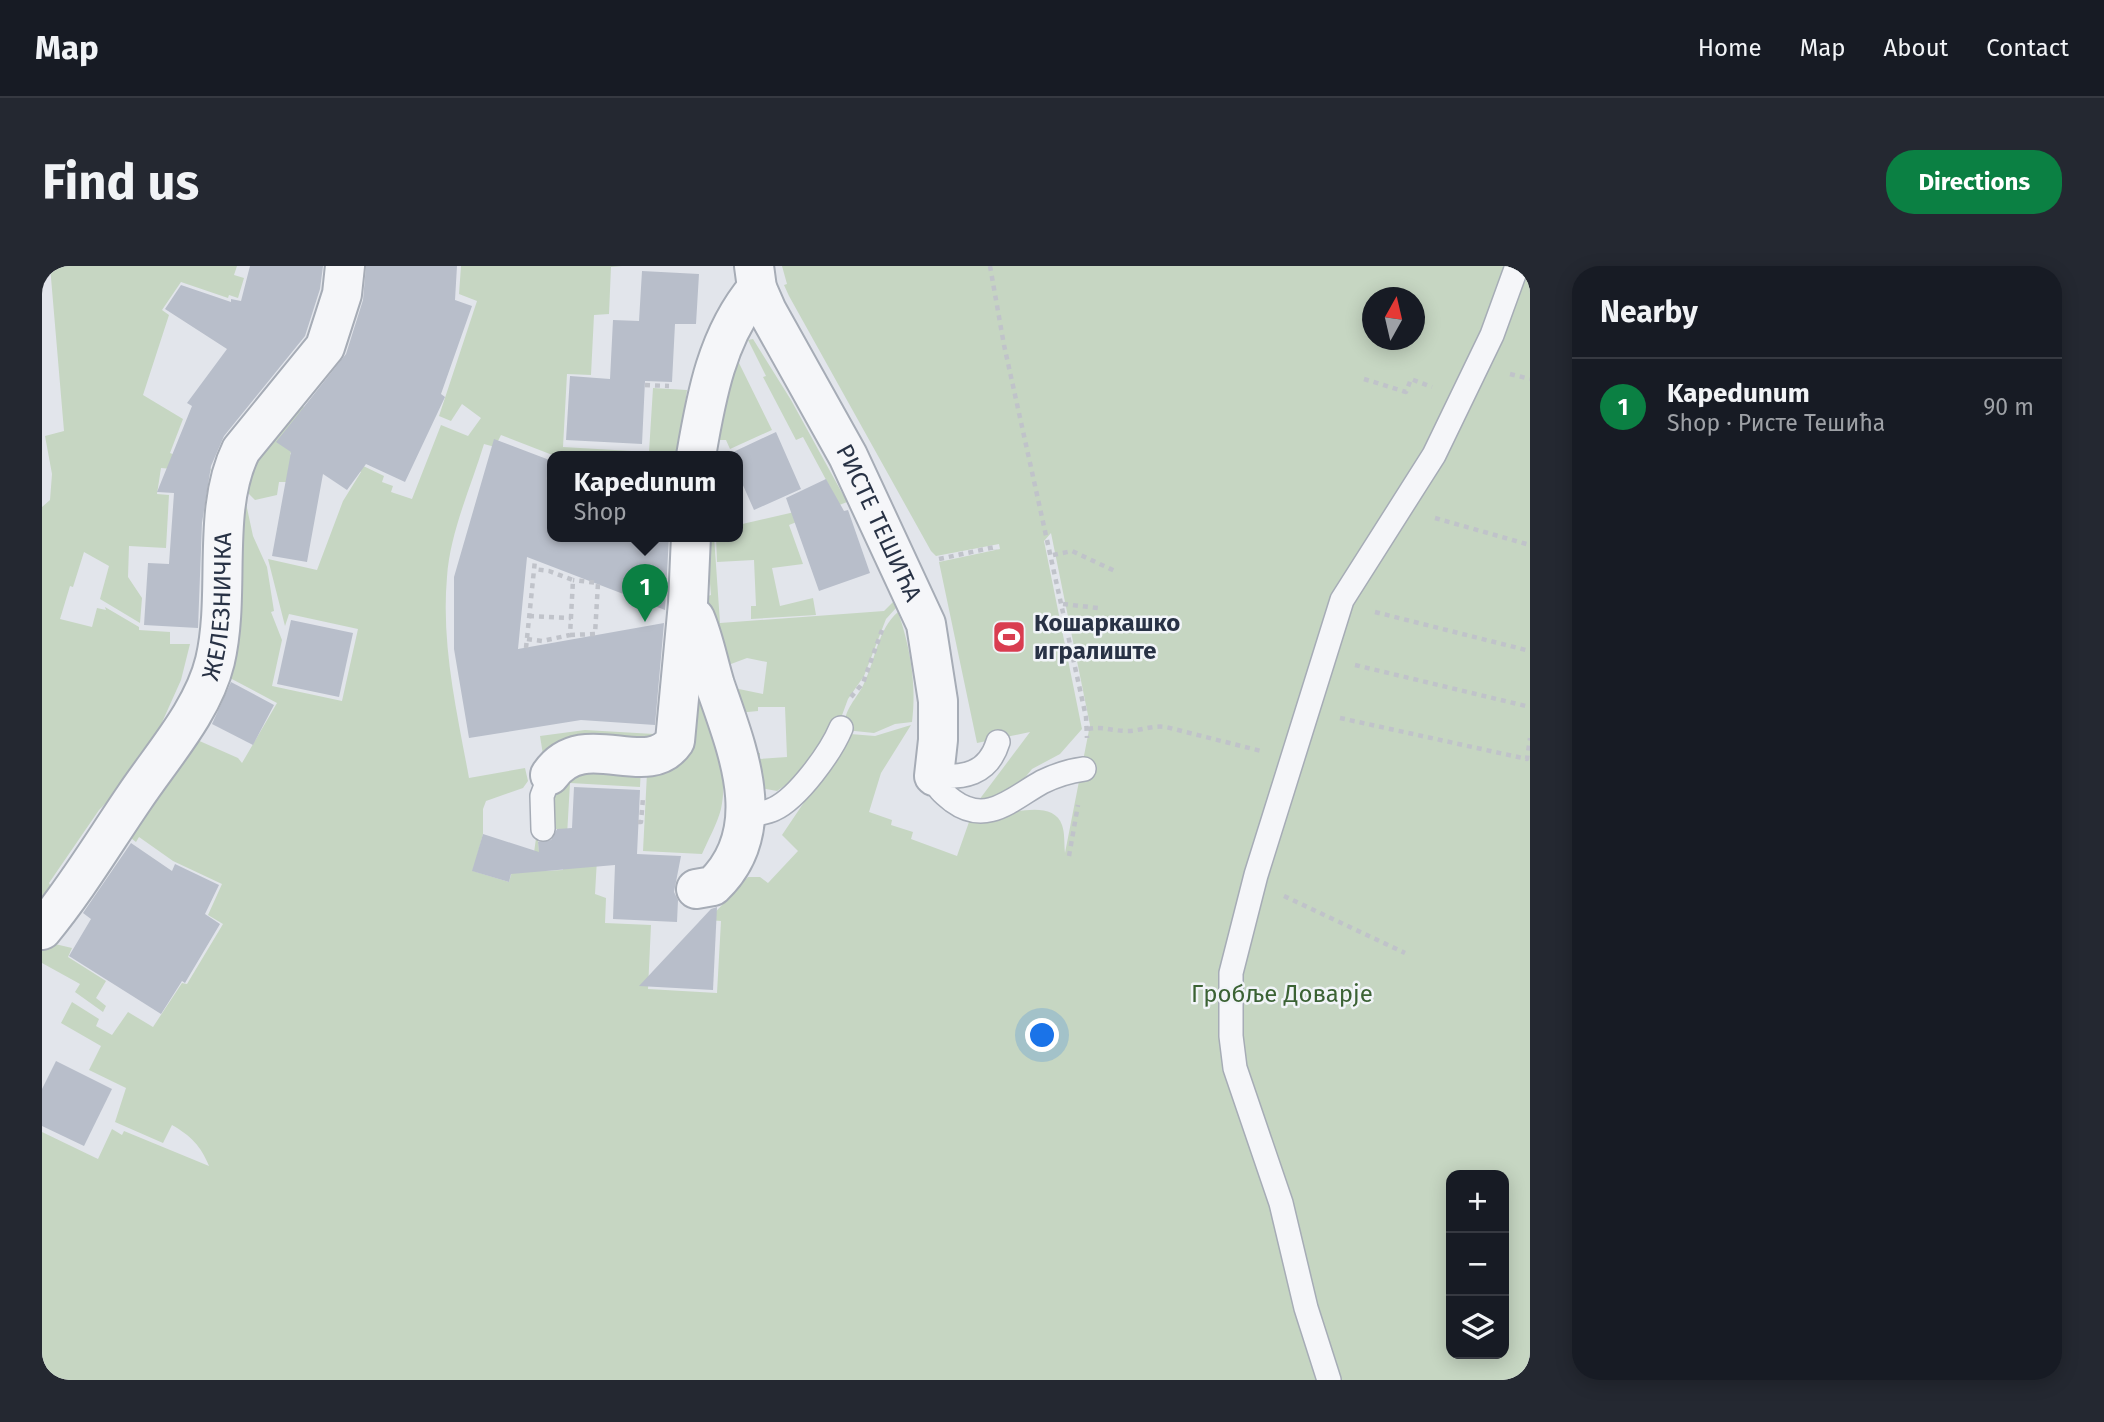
<!DOCTYPE html>
<meta charset="utf-8">
<style>
:root{--surface:#171b24;--page:#242831;--text:#f1f3f6;--muted:#9ea1a6;--line:#363941;--accent:#0b8043}
body{margin:0;font-family:"Fira Sans",sans-serif;background:var(--page);color:var(--text)}
.controls{position:absolute;right:21px;bottom:21px;display:grid;overflow:hidden;border-radius:14px;box-shadow:0 4px 18px #0003}
.controls button{width:63px;height:63px;display:grid;place-items:center;padding:0;border:0;border-bottom:2px solid var(--line);background:var(--surface);color:var(--text);font:35px sans-serif}
.compass{position:absolute;left:1320px;top:21px;width:63px;height:63px;border-radius:50%;background:var(--surface);box-shadow:0 4px 18px #0003;rotate:8deg}
.you{position:absolute;left:1001px;top:770px;width:24px;height:24px;margin:-18px;border:5px solid #fff;border-radius:50%;background:#1a73e8;box-shadow:0 0 0 10px #1a73e833}
.badge{display:grid;place-items:center;width:46px;height:46px;border-radius:50%;background:var(--accent);color:#fff;font-size:23px;font-weight:700}
.pin{position:absolute;translate:-50% -58px;filter:drop-shadow(0 2px 4px #0008)}
.pin::after{content:'';position:absolute;top:37px;width:24px;height:21px;background:inherit;clip-path:polygon(0 0,100% 0,50% 100%)}
.popup{position:absolute;left:505px;top:185px;width:196px;height:91px;box-sizing:border-box;display:grid;place-content:center;border-radius:14px;background:var(--surface);filter:drop-shadow(0 2px 5px #0005);font-size:23px;white-space:nowrap;color:var(--muted)}
.popup b{font-size:26px;color:var(--text)}
.popup::after{content:'';position:absolute;left:50%;top:100%;margin-left:-14px;border:14px solid transparent;border-top-color:var(--surface)}
.list{margin:0;padding:0;list-style:none}
h2{display:flex;justify-content:space-between;align-items:center;height:91px;margin:0;padding:0 28px;font-size:30px}
h2 small{font-size:23px;font-weight:400;color:var(--muted)}
.list li{display:grid;grid-template-columns:46px 1fr auto;gap:21px;align-items:center;box-sizing:border-box;height:98px;padding:0 28px;border-top:2px solid var(--line)}
.list b{display:block;font-size:26px;white-space:nowrap}
.list p{margin:0;font-size:23px;white-space:nowrap;color:var(--muted)}
.list em{font-size:23px;font-style:normal;color:var(--muted)}
.icon{flex:none;width:38px;height:38px;fill:none;stroke:currentColor;stroke-width:2;stroke-linecap:round;stroke-linejoin:round}
.map{position:relative;flex:none;width:1488px;height:1114px;overflow:hidden;border-radius:28px}
header{display:flex;align-items:center;gap:42px;box-sizing:border-box;height:98px;padding:0 35px;background:var(--surface);border-bottom:2px solid var(--line)}
header strong{font-size:33px}
nav{display:flex;gap:38px;margin-inline-start:auto;font-size:24px}
.intro{display:flex;align-items:center;justify-content:space-between;box-sizing:border-box;height:168px;padding:0 42px}
h1{margin:0;font-size:49px}
.button{padding:18px 32px;border-radius:28px;background:var(--accent);color:#fff;font-size:24px;font-weight:700}
main{display:flex;gap:42px;padding:0 42px}
aside{flex:1;background:var(--surface);border-radius:28px;box-shadow:0 4px 18px #0003}
.map>svg:first-child{display:block}
</style>
<header>
<strong>Map</strong>
<nav><a>Home</a><a>Map</a><a>About</a><a>Contact</a></nav>
</header>
<div class="intro"><h1>Find us</h1><a class="button">Directions</a></div>
<main>
<div class="map">
<svg width="1488" height="1114" viewBox="0 0 1488 1114">
<rect width="100%" height="100%" fill="#e2e5eb"/>
<g fill="#c6d6c2" fill-rule="evenodd">
<polygon points="8,0 195,0 192,9 202,12 196,32 187,29 186,32 139,16 120,44 127,49 101,129 141,153 128,187 169,203 168,206 119,202 115,228 127,229 124,282 87,280 86,311 100,332 98,357 58,333 67,300 42,286 31,321 28,320 18,353 50,361 55,342 64,344 63,341 97,361 97,364 128,366 128,378 148,378 139,414 109,481 85,516 57,544 7,617 12,626 0,642 0,241 8,234 10,208 3,170 22,165"/>
<path d="M 419,0 L 580,0 L 569,1 L 567,48 L 552,49 L 549,109 L 525,108 L 521,181 L 607,186 L 611,122 L 645,124 L 636,190 L 513,190 L 459,169 L 453,181 L 442,178 C 429,221 408,266 405,311 C 399,379 415,446 427,512 L 483,502 L 486,515 L 481,522 L 444,535 L 441,543 L 441,568 L 431,605 L 467,616 L 473,595 L 491,594 L 495,565 L 499,605 L 521,604 L 517,563 L 509,563 L 508,533 L 523,508 L 599,501 L 598,521 L 528,517 L 524,587 L 555,593 L 553,628 L 564,632 L 563,657 L 609,659 L 606,723 L 675,727 L 679,655 L 666,654 L 706,611 L 718,611 L 726,617 L 756,585 L 740,569 L 808,468 L 833,470 L 869,459 L 839,507 L 827,546 L 850,554 L 849,559 L 871,566 L 869,573 L 915,590 L 927,556 C 950,553 1010,528 1020,559 C 1023,567 1022,578 1023,587 L 1048,459 L 1009,267 L 1002,275 L 1040,463 L 1018,488 L 990,503 L 972,525 L 934,538 L 988,466 L 935,477 L 897,296 L 958,283 L 957,278 L 894,290 L 889,285 L 747,30 L 742,19 L 745,18 L 740,0 L 1488,0 L 1488,1114 L 0,1114 L 0,866 L 56,893 L 70,863 L 80,869 L 82,865 L 167,900 C 159,880 149,870 130,859 L 121,877 L 73,856 L 84,822 L 47,804 L 59,780 L 19,757 L 30,736 L 57,753 L 54,760 L 70,769 L 86,746 L 111,761 L 140,717 L 145,718 L 181,658 L 166,649 L 180,618 L 131,595 L 97,571 L 94,576 L 85,569 L 153,473 L 196,492 L 200,497 L 235,437 L 186,411 L 202,228 L 211,270 L 225,301 L 232,345 L 229,346 L 240,374 L 230,420 L 300,435 L 316,363 L 247,348 L 243,360 L 226,293 L 275,304 L 301,235 L 319,206 L 311,200 L 313,196 L 342,210 L 340,216 L 351,220 L 349,226 L 370,233 L 399,159 L 426,170 L 439,152 L 420,138 L 409,155 L 397,150 L 435,35 L 417,28 ZM 1330,32 L 1372,32 L 1372,74 L 1330,74 ZM 1409,909 L 1462,909 L 1462,1088 L 1409,1088 Z"/>
<polygon points="711,73 749,134 805,236 747,259 761,298 730,302 738,340 771,332 774,349 709,353 709,340 714,340 712,294 675,296 674,270 696,270 696,259 796,236 761,171 754,174 721,111 724,110 706,74"/>
<polygon points="697,97 730,164 688,183 684,174 672,174 691,98"/>
<polygon points="254,134 274,152 248,188 270,203 245,216 237,216 235,229 213,234 207,228 202,200"/>
<polygon points="664,270 672,270 678,357 842,345 851,336 854,342 844,353 822,410 806,433 799,452 772,489 745,518 735,525 718,522 707,487 718,487 718,493 745,491 743,441 716,441 716,445 695,447 687,421 721,428 725,396 705,392 681,401 663,331 669,329"/>
<path d="M 856,346 C 868,380 875,420 870,456 L 853,458 L 832,467 L 803,464 C 800,443 816,433 823,415 C 834,392 836,363 856,346 Z"/>
<path d="M 655,423 C 670,462 688,499 679,543 C 675,558 666,574 660,588 L 601,585 L 605,507 C 655,510 649,460 655,423 Z"/>
<polygon points="543,464 612,468 612,481 503,501 498,470"/>
<polygon points="13,678 30,682 26,691 64,715 54,732 64,740 61,746 33,726 38,718 0,697 0,685"/>
</g>
<g fill="#b8beca">
<polygon points="208,0 281,0 278,23 263,70 182,170 169,200 160,257 156,362 102,359 106,297 127,298 132,227 115,226 150,140 145,137 185,83 123,43 139,19 189,36 189,33 199,35"/>
<polygon points="324,0 415,0 413,34 430,40 399,128 403,131 363,216 324,198 305,224 281,208 265,296 230,290 249,186 234,176 304,88 321,34"/>
<polygon points="600,5 657,8 654,58 633,58 630,116 603,115 600,178 524,174 528,110 568,113 571,54 597,55"/>
<polygon points="734,166 759,223 712,244 696,208 696,190 687,188"/>
<polygon points="452,173 510,195 510,270 627,270 623,344 485,291 476,383 622,357 613,459 539,454 427,472 412,383 412,311"/>
<polygon points="784,213 802,245 806,244 828,307 777,325 744,232"/>
<polygon points="249,354 311,367 297,431 235,418"/>
<polygon points="189,416 232,439 211,479 170,458"/>
<polygon points="532,521 598,524 595,588 639,590 632,626 636,634 635,656 571,653 573,599 469,608 467,616 430,605 441,568 497,586 496,576 509,574 515,563 530,562"/>
<polygon points="89,577 130,605 133,598 177,619 163,648 178,658 143,717 140,715 119,748 27,690 49,653 41,647"/>
<polygon points="675,641 671,724 597,720 669,643"/>
<polygon points="14,795 70,823 42,880 0,860 0,823"/>
</g>
<g fill="none" stroke-linecap="round" stroke-linejoin="round">
<defs>
<g id="lane">
<path d="M 956,476 C 946,509 921,512 892,510 C 894,522 902,528 911,535 C 945,560 971,532 1000,516 C 1014,509 1027,505 1042,503"/>
<path d="M 705,549 C 714,548 724,547 732,543 C 756,532 789,486 799,462"/>
<polyline points="501,563 500,530 508,509"/>
<polyline points="1287,1114 1264,1042 1239,937 1193,802 1189,770 1189,707 1214,609 1300,334 1392,189 1450,69 1475,0"/>
</g>
<g id="street">
<path id="s1" d="M 712,0 L 715,22 L 725,45 L 806,190 L 884,358 L 896,435 L 896,474 L 892,510"/>
<path d="M 654,190 C 664,131 675,69 715,22"/>
<path d="M 653,352 C 662,373 666,396 673,419 C 695,483 730,564 671,620 L 654,623"/>
<path d="M 508,509 C 542,460 605,516 633,475 L 646,337 L 649,270"/>
<path id="s2" d="M 0,664 C 34,623 62,576 92,532 C 120,490 161,445 173,395 C 189,327 169,245 199,184 L 283,81 L 300,28 L 303,0"/>
</g>
</defs>
<use href="#lane" stroke="#a6acb6" stroke-width="26"/>
<use href="#street" stroke="#a6acb6" stroke-width="42"/>
<g stroke="#c0c3ca" stroke-width="4.5" stroke-dasharray="5 5" stroke-linecap="butt">
<polyline points="948,0 962,79 1044,451 1045,472"/>
<polyline points="1468,108 1488,113"/>
<polyline points="1322,113 1364,126 1369,113 1390,121"/>
<polyline points="603,119 627,120"/>
<polyline points="506,214 507,211 510,212"/>
<polyline points="1393,252 1488,279"/>
<polyline points="1011,289 1030,285 1075,306"/>
<polyline points="897,293 953,281 953,284"/>
<polyline points="1021,338 1056,342"/>
<polyline points="1333,346 1488,385"/>
<polyline points="487,350 529,352"/>
<polyline points="528,369 553,368 556,317 531,314"/>
<polyline points="485,373 500,375 528,369 531,314 507,305 492,303"/>
<polyline points="484,382 493,294"/>
<polyline points="1313,399 1488,441"/>
<polyline points="809,431 821,417 840,364"/>
<polyline points="1298,452 1485,493 1488,472"/>
<path d="M 1046,463 C 1060,460 1071,465 1085,465 C 1098,465 1110,459 1124,461 L 1219,485"/>
<polyline points="596,556 599,556 601,532"/>
<polyline points="1027,590 1036,539"/>
<polyline points="1242,630 1363,687"/>
</g>
<use href="#lane" stroke="#f5f6f9" stroke-width="23"/>
<use href="#street" stroke="#f5f6f9" stroke-width="38"/>
</g>
<defs>
<symbol id="stadium-square" viewBox="-11 -11 22 22"><rect x="-9" y="-9" width="18" height="18" rx="4" fill="#d93d50" stroke="#f1f4f8"/><path d="M0-5a6.5 5 0 1 0 0 10a6.5 5 0 1 0 0-10ZM-3.5-1.8h7v3.6h-7Z" fill="#fff"/></symbol>
</defs>
<g fill-rule="evenodd">
<use href="#stadium-square" x="948" y="352" width="38" height="38"/>
</g>
<g text-anchor="middle" stroke-width="5" stroke-linejoin="round" paint-order="stroke">
<g font-size="24" fill="#283245" stroke="#f1f4f8">
<text dy="8" stroke="none"><textPath href="#s1" startOffset="287">РИСТЕ ТЕШИЋА</textPath></text>
<text dy="8" stroke="none"><textPath href="#s2" startOffset="376">ЖЕЛЕЗНИЧКА</textPath></text>
</g>
<g font-size="24" font-weight="bold" fill="#283245" stroke="#f1f4f8" text-anchor="start">
<text x="992" y="365">Кошаркашко<tspan x="992" dy="28">игралиште</tspan></text>
</g>
<g font-size="24" fill="#3b6234" stroke="#f1f4f8">
<text x="1240" y="736">Гробље Доварје</text>
</g>
</g>
</svg>
<div class="controls">
<button>+</button>
<button>−</button>
<button><svg class="icon" aria-label="layers" viewBox="0 0 24 24"><path d="M12 4l9 5-9 5-9-5zM3 14l9 5 9-5"/></svg></button>
</div>
<svg class="compass" viewBox="-18 -18 36 36"><path d="M0-13l5 13h-10z" fill="#e53935"/><path d="M0 13l5-13h-10z" fill="#9ea1a6"/></svg>
<div class="you"></div>
<div class="pin badge" style="left:603px;top:356px">1</div>
<div class="popup"><b>Kapedunum</b>Shop</div>
</div>
<aside>
<h2>Nearby<small></small></h2>
<ul class="list">
<li><span class="badge">1</span><div><b>Kapedunum</b><p>Shop · Ристе Тешића</p></div><em>90 m</em></li>
</ul>
</aside>
</main>
